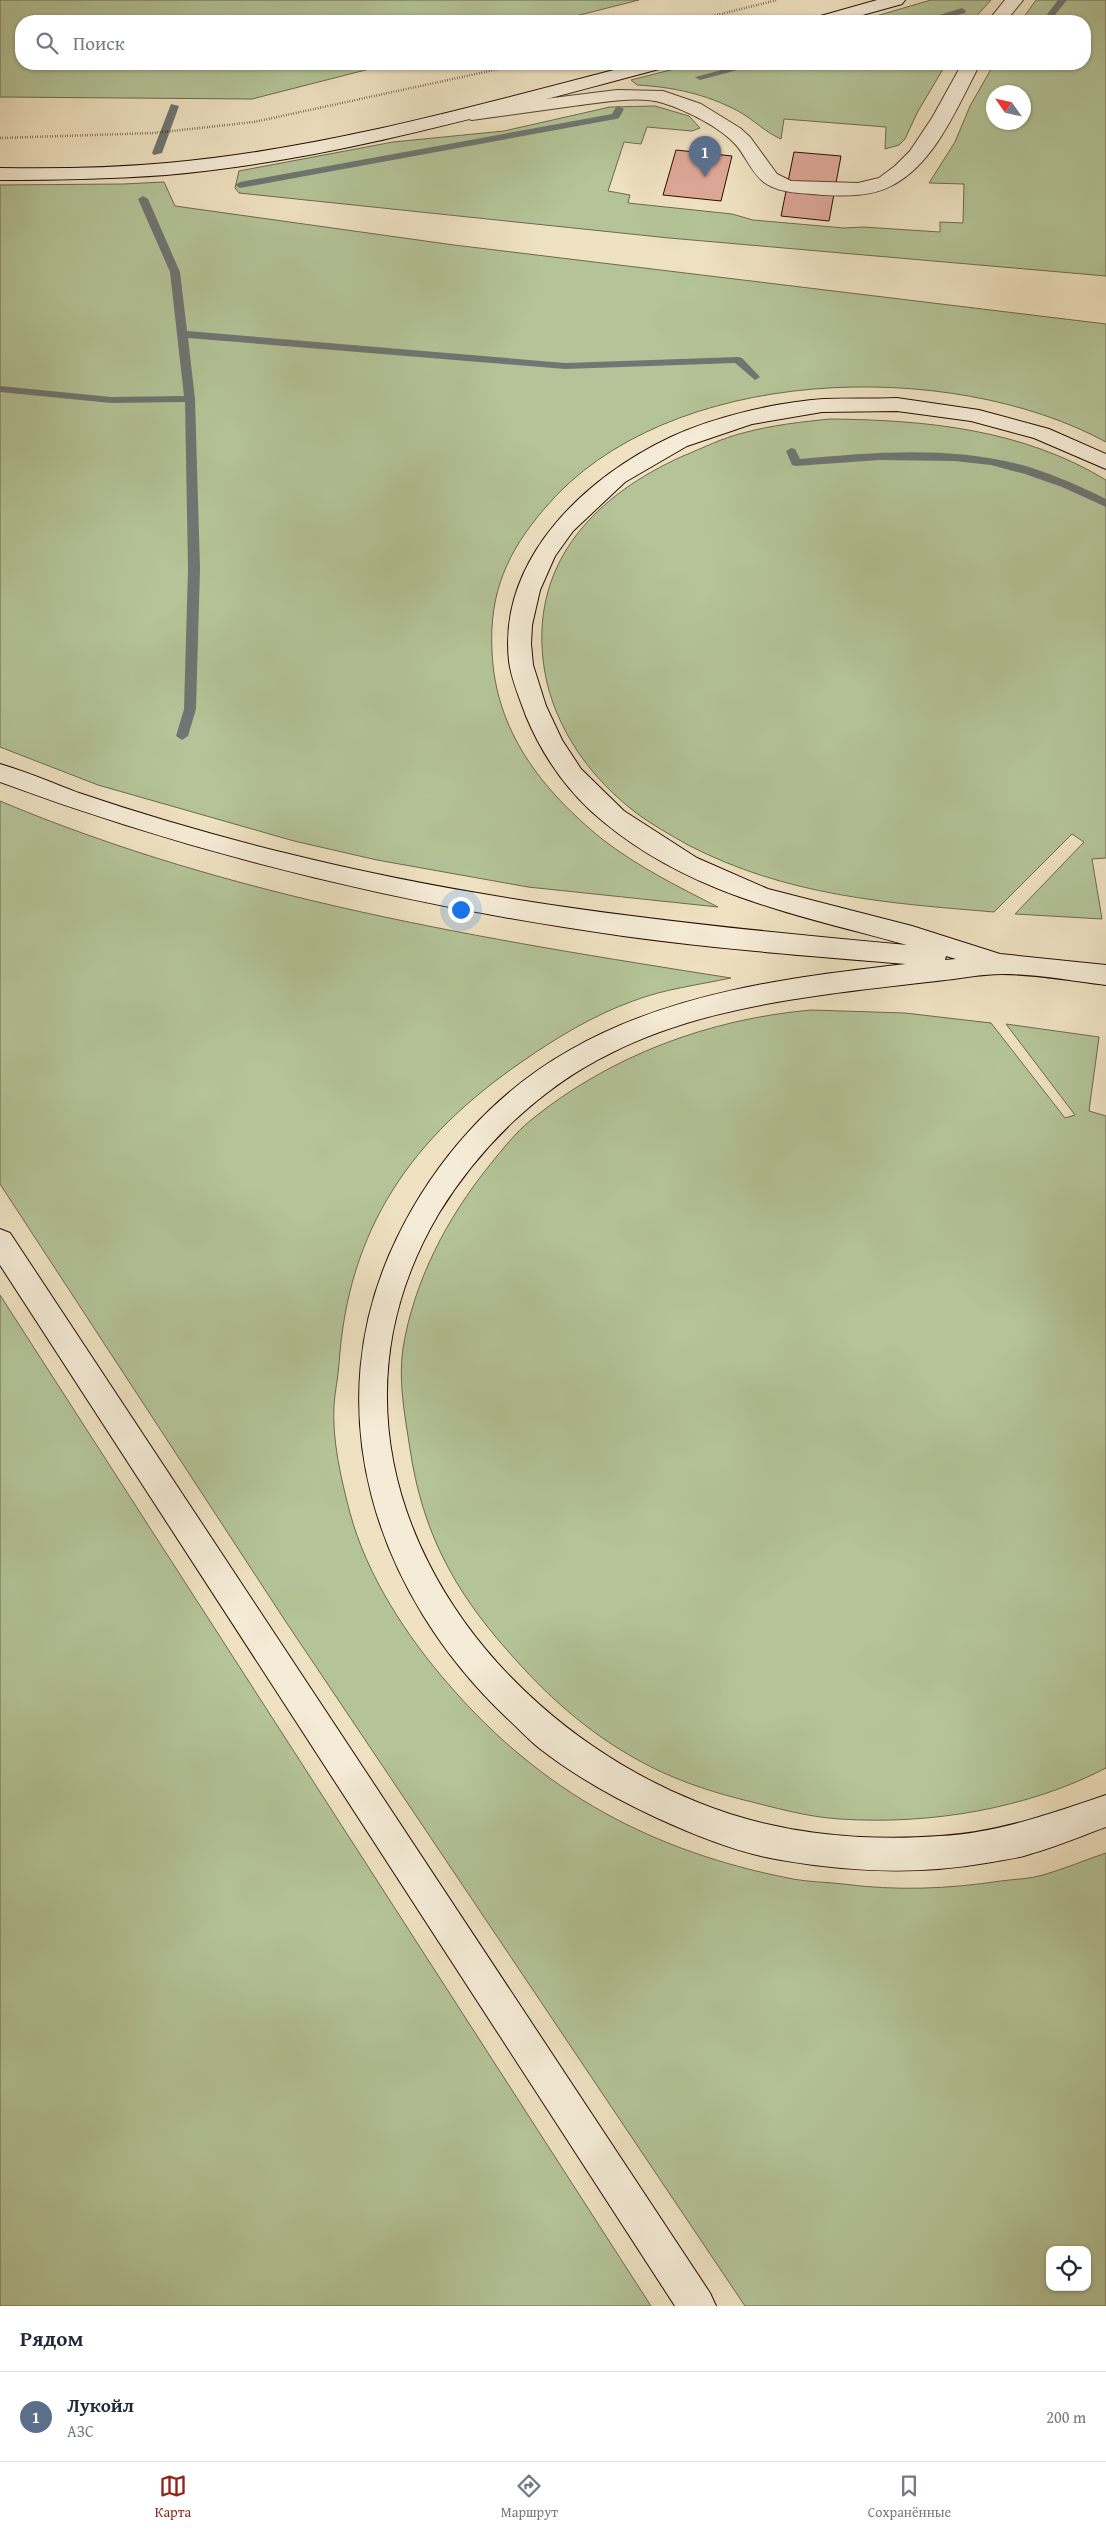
<!DOCTYPE html>
<html lang="ru">
<meta charset="utf-8">
<style>
:root{--surface:#fff;--page:#f2f2f3;--text:#1f2937;--muted:#747a83;--line:#e0e1e3;--accent:#8f2418}
body{margin:0;font-family:"Gentium Book Plus",serif;background:var(--page);color:var(--text)}
.controls{position:absolute;right:15px;bottom:15px;display:grid;overflow:hidden;border-radius:10px;box-shadow:0 1px 4px #0004}
.controls button{width:45px;height:45px;display:grid;place-items:center;padding:0;border:0;border-bottom:1px solid var(--line);background:var(--surface);color:var(--text);font:25px sans-serif}
.compass{position:absolute;left:986px;top:85px;width:45px;height:45px;border-radius:50%;background:var(--surface);box-shadow:0 1px 4px #0004;rotate:304deg}
.you{position:absolute;left:460px;top:909px;width:18px;height:18px;margin:-12px;border:4px solid #fff;border-radius:50%;background:#1a73e8;box-shadow:0 0 0 8px #1a73e833}
.badge{display:grid;place-items:center;width:32px;height:32px;border-radius:50%;background:var(--accent);color:#fff;font-size:16px;font-weight:700}
.pin{position:absolute;translate:-50% -41px;filter:drop-shadow(0 1px 2px #0008)}
.pin::after{content:'';position:absolute;top:26px;width:18px;height:15px;background:inherit;clip-path:polygon(0 0,100% 0,50% 100%)}
.list{margin:0;padding:0;list-style:none}
h2{display:flex;justify-content:space-between;align-items:center;height:65px;margin:0;padding:0 20px;font-size:21px}
h2 small{font-size:16px;font-weight:400;color:var(--muted)}
.list li{display:grid;grid-template-columns:32px 1fr auto;gap:15px;align-items:center;box-sizing:border-box;height:90px;padding:0 20px;border-top:1px solid var(--line)}
.list b{display:block;font-size:19px;white-space:nowrap}
.list p{margin:0;font-size:16px;white-space:nowrap;color:var(--muted)}
.list em{font-size:16px;font-style:normal;color:var(--muted)}
.icon{flex:none;width:28px;height:28px;fill:none;stroke:currentColor;stroke-width:2;stroke-linecap:round;stroke-linejoin:round}
.map{position:relative;flex:none;width:1106px;height:2306px;overflow:hidden}
.search{position:absolute;background:var(--surface);box-shadow:0 1px 4px #0004;left:15px;right:15px;top:15px;height:55px;display:flex;align-items:center;gap:12px;box-sizing:border-box;padding:0 18px;border-radius:20px;color:var(--muted);font-size:19px}
.sheet{height:155px;background:var(--surface)}
nav{display:flex;justify-content:space-around;align-items:center;box-sizing:border-box;height:70px;border-top:1px solid var(--line);background:var(--surface);font-size:14px;color:var(--muted)}
nav a{display:grid;justify-items:center;gap:2px}
nav .on{color:var(--accent)}
.map>svg:first-child{display:block}
</style>
<div class="map">
<svg width="1106" height="2306" viewBox="0 0 1106 2306">
<rect width="100%" height="100%" fill="#efe2c2"/>
<filter id="stains"><feTurbulence type="fractalNoise" baseFrequency=".004" numOctaves="4"/><feColorMatrix values="0 0 0 0 .2 0 0 0 0 .09 0 0 0 0 .02 0 0 0 .5 -.17"/></filter>
<radialGradient id="worn" r=".72"><stop offset=".6" stop-color="#630" stop-opacity="0"/><stop offset="1" stop-color="#630" stop-opacity=".3"/></radialGradient>
<g fill="#b4c498" stroke="#6e694e" fill-rule="evenodd">
<polygon points="0,0 639,0 556,21 21,21 21,64 389,64 252,99 0,97"/>
<polygon points="931,0 991,0 972,21 859,21"/>
<path d="M 1036,0 L 1106,0 L 1106,276 L 669,238 L 239,193 L 235,188 L 239,171 L 393,142 L 504,131 L 610,107 L 655,106 L 689,116 L 700,128 L 692,131 L 647,127 L 641,144 L 624,142 L 608,191 L 630,195 L 628,203 L 732,214 L 753,220 L 844,228 L 863,227 L 940,232 L 940,222 L 963,223 L 964,184 L 929,183 L 955,142 L 970,106 L 994,64 L 1085,64 L 1085,21 L 1021,21 ZM 994,92 L 1024,92 L 1024,122 L 994,122 Z"/>
<path d="M 694,64 L 946,64 L 917,113 L 905,139 L 899,145 L 885,149 L 886,127 L 784,119 L 781,139 C 765,132 754,120 738,111 C 706,94 673,87 637,85 L 631,80 Z"/>
<path d="M 164,182 L 175,206 L 454,245 L 1106,324 L 1106,442 C 950,357 666,364 545,508 C 507,552 489,593 492,651 C 495,731 542,790 602,839 C 638,867 679,887 718,907 L 528,887 L 377,860 L 294,841 L 98,785 L 0,747 L 0,185 L 123,184 Z"/>
<path d="M 830,419 C 926,420 1022,429 1106,480 L 1106,858 L 1092,859 L 1102,919 L 1015,914 L 1084,842 L 1072,834 L 994,912 C 886,903 787,896 688,845 C 669,834 647,822 630,808 C 584,771 549,718 543,659 C 532,559 598,494 683,456 C 703,448 722,438 743,433 C 772,425 801,422 830,419 Z"/>
<path d="M 0,801 C 233,899 483,939 731,978 C 698,985 664,989 633,1001 C 594,1015 556,1038 523,1061 C 412,1137 348,1228 339,1364 C 338,1378 335,1391 334,1405 C 332,1440 341,1479 350,1513 C 367,1576 407,1637 450,1686 C 543,1793 653,1852 793,1879 C 809,1882 826,1882 843,1884 C 896,1891 948,1889 1001,1881 C 1015,1879 1030,1879 1043,1875 C 1064,1869 1085,1860 1106,1853 L 1106,2306 L 745,2306 L 286,1622 L 0,1184 ZM 1050,2250 L 1087,2250 L 1087,2287 L 1050,2287 Z"/>
<path d="M 811,1010 L 905,1013 L 991,1023 L 1065,1118 L 1075,1115 L 1006,1024 L 1099,1037 L 1089,1111 L 1106,1116 L 1106,1768 C 1027,1809 929,1825 840,1819 C 806,1817 773,1807 740,1799 C 705,1790 670,1778 638,1760 C 587,1732 545,1694 507,1650 C 453,1589 422,1530 410,1449 C 405,1416 398,1381 403,1348 C 414,1281 447,1218 489,1166 C 502,1150 515,1133 531,1120 C 611,1055 710,1019 811,1010 Z"/>
<polygon points="0,1295 651,2306 0,2306"/>
</g>
<g fill="none" stroke-linecap="round" stroke-linejoin="round">
<g fill="#6f7673" fill-rule="evenodd">
<polygon points="1058,0 1067,0 1050,21 1042,21"/>
<polygon points="962,8 966,11 965,13 933,21 920,21"/>
<polygon points="745,64 760,64 700,80 695,77"/>
<polygon points="171,104 179,106 162,153 154,155 152,153"/>
<polygon points="619,106 624,109 619,118 616,119 240,188 235,185 240,182 612,114 616,107"/>
<polygon points="143,196 148,199 180,272 187,331 565,363 738,357 742,358 760,377 755,380 735,363 565,369 188,338 195,399 200,569 196,709 188,736 182,740 176,736 184,709 188,569 185,402 111,403 0,392 0,386 111,397 184,396 170,272 138,199"/>
<path d="M 791,448 L 795,449 L 800,459 C 877,452 956,445 1032,468 C 1057,476 1082,487 1106,499 L 1106,507 L 1062,487 L 1025,474 L 991,465 L 954,461 L 879,460 L 796,466 L 792,465 L 786,451 Z"/>
</g>
</g>
<g fill="#dea898" stroke="#280e05">
<polygon points="676,150 732,156 721,201 663,195"/>
<polygon points="794,152 841,156 829,221 781,216"/>
</g>
<g fill="none" stroke-linecap="round" stroke-linejoin="round">
<defs>
<g id="service">
<polygon points="1005,0 1023,0 1006,21 988,21"/>
<path d="M 962,64 L 980,64 C 958,105 936,162 893,185 C 872,197 846,196 823,195 C 804,193 781,194 765,183 C 753,175 746,157 737,146 C 722,128 686,110 663,103 C 637,95 600,103 573,106 C 539,111 506,115 472,120 L 465,118 L 463,114 L 465,110 L 472,108 L 617,90 L 663,91 L 701,104 L 740,128 L 750,137 L 777,174 L 791,181 L 858,183 L 879,178 L 895,166 L 910,151 L 932,118 Z"/>
</g>
<g id="secondary">
<polygon points="877,0 905,0 902,4 841,21 814,21 817,17"/>
<path d="M 637,64 L 666,64 L 663,68 C 500,111 335,160 166,175 C 110,179 56,180 0,180 L 0,168 C 56,169 111,168 167,163 C 326,149 482,104 637,64 Z"/>
<path d="M 897,398 L 979,410 L 1049,429 L 1106,454 L 1106,469 L 1034,438 L 971,421 L 897,411 L 822,412 L 752,424 L 687,446 L 625,482 L 573,531 L 555,556 L 540,590 L 532,625 L 531,644 L 533,665 L 546,706 L 562,740 L 581,769 L 624,811 L 697,858 L 768,889 L 912,926 L 1000,954 L 1106,965 L 1106,985 C 1072,981 1036,974 1002,974 C 983,974 963,978 945,980 C 904,985 863,989 822,995 C 750,1005 677,1020 611,1053 C 541,1087 480,1146 439,1213 C 297,1452 466,1709 697,1802 C 772,1833 859,1842 940,1836 C 998,1833 1052,1813 1106,1795 L 1106,1827 C 1081,1836 1056,1847 1030,1854 C 1016,1859 1001,1860 986,1863 C 917,1875 850,1872 781,1860 C 738,1853 694,1835 655,1817 C 614,1798 575,1776 539,1748 C 528,1739 518,1728 507,1718 C 375,1593 314,1408 397,1238 C 434,1161 495,1092 570,1050 C 671,992 792,977 906,964 C 812,956 717,949 623,936 C 410,906 202,857 0,782 L 0,764 C 27,772 53,783 79,793 C 147,816 216,836 285,853 C 489,904 698,926 907,945 C 792,913 683,894 591,811 C 563,785 541,752 526,716 C 520,699 511,679 509,661 C 498,558 586,477 671,437 C 713,417 777,402 824,399 C 848,398 873,399 897,398 ZM 946,956 L 956,959 L 945,960 Z"/>
<polygon points="0,1229 10,1233 710,2293 716,2306 675,2306 0,1265"/>
</g>
</defs>
<use href="#service" stroke="#5a4334" stroke-width="2"/>
<use href="#secondary" stroke="#280e05" stroke-width="2"/>
<g stroke="#280e05" stroke-width="2.5" stroke-dasharray="0.5 2" stroke-linecap="butt">
<polyline points="693,21 777,0"/>
<polyline points="0,138 154,133 254,122 522,64"/>
</g>
<use href="#service" fill="#f5ecd7" fill-rule="evenodd"/>
<use href="#secondary" fill="#f5ecd7" fill-rule="evenodd"/>
</g>
<rect width="100%" height="100%" filter="url(#stains)"/>
<rect width="100%" height="100%" fill="url(#worn)"/>
</svg>
<div class="controls">
<button><svg class="icon" aria-label="locate" viewBox="0 0 24 24"><circle cx="12" cy="12" r="6"/><path d="M12 2v4M12 18v4M2 12h4M18 12h4"/></svg></button>
</div>
<svg class="compass" viewBox="-18 -18 36 36"><path d="M0-13l5 13h-10z" fill="#e53935"/><path d="M0 13l5-13h-10z" fill="#747a83"/></svg>
<div class="you"></div>
<div class="pin badge" style="left:705px;top:177px;background:#5c6f8a">1</div>
<div class="search"><svg class="icon" aria-label="search" viewBox="0 0 24 24"><circle cx="10" cy="10" r="6"/><path d="M15 15l6 6"/></svg>Поиск</div>
</div>
<section class="sheet">
<h2>Рядом<small></small></h2>
<ul class="list">
<li><span class="badge" style="background:#5c6f8a">1</span><div><b>Лукойл</b><p>АЗС</p></div><em>200 m</em></li>
</ul>
</section>
<nav>
<a class="on"><svg class="icon" aria-label="map" viewBox="0 0 24 24"><path d="M3 6l6-2 6 2 6-2v14l-6 2-6-2-6 2zM9 4v14M15 6v14"/></svg>Карта</a>
<a><svg class="icon" aria-label="directions" viewBox="0 0 24 24"><path d="M12 3l9 9-9 9-9-9zM9 14v-3h6M13 9l2 2-2 2"/></svg>Маршрут</a>
<a><svg class="icon" aria-label="saved" viewBox="0 0 24 24"><path d="M7 4h10v16l-5-4-5 4z"/></svg>Сохранённые</a>
</nav>
